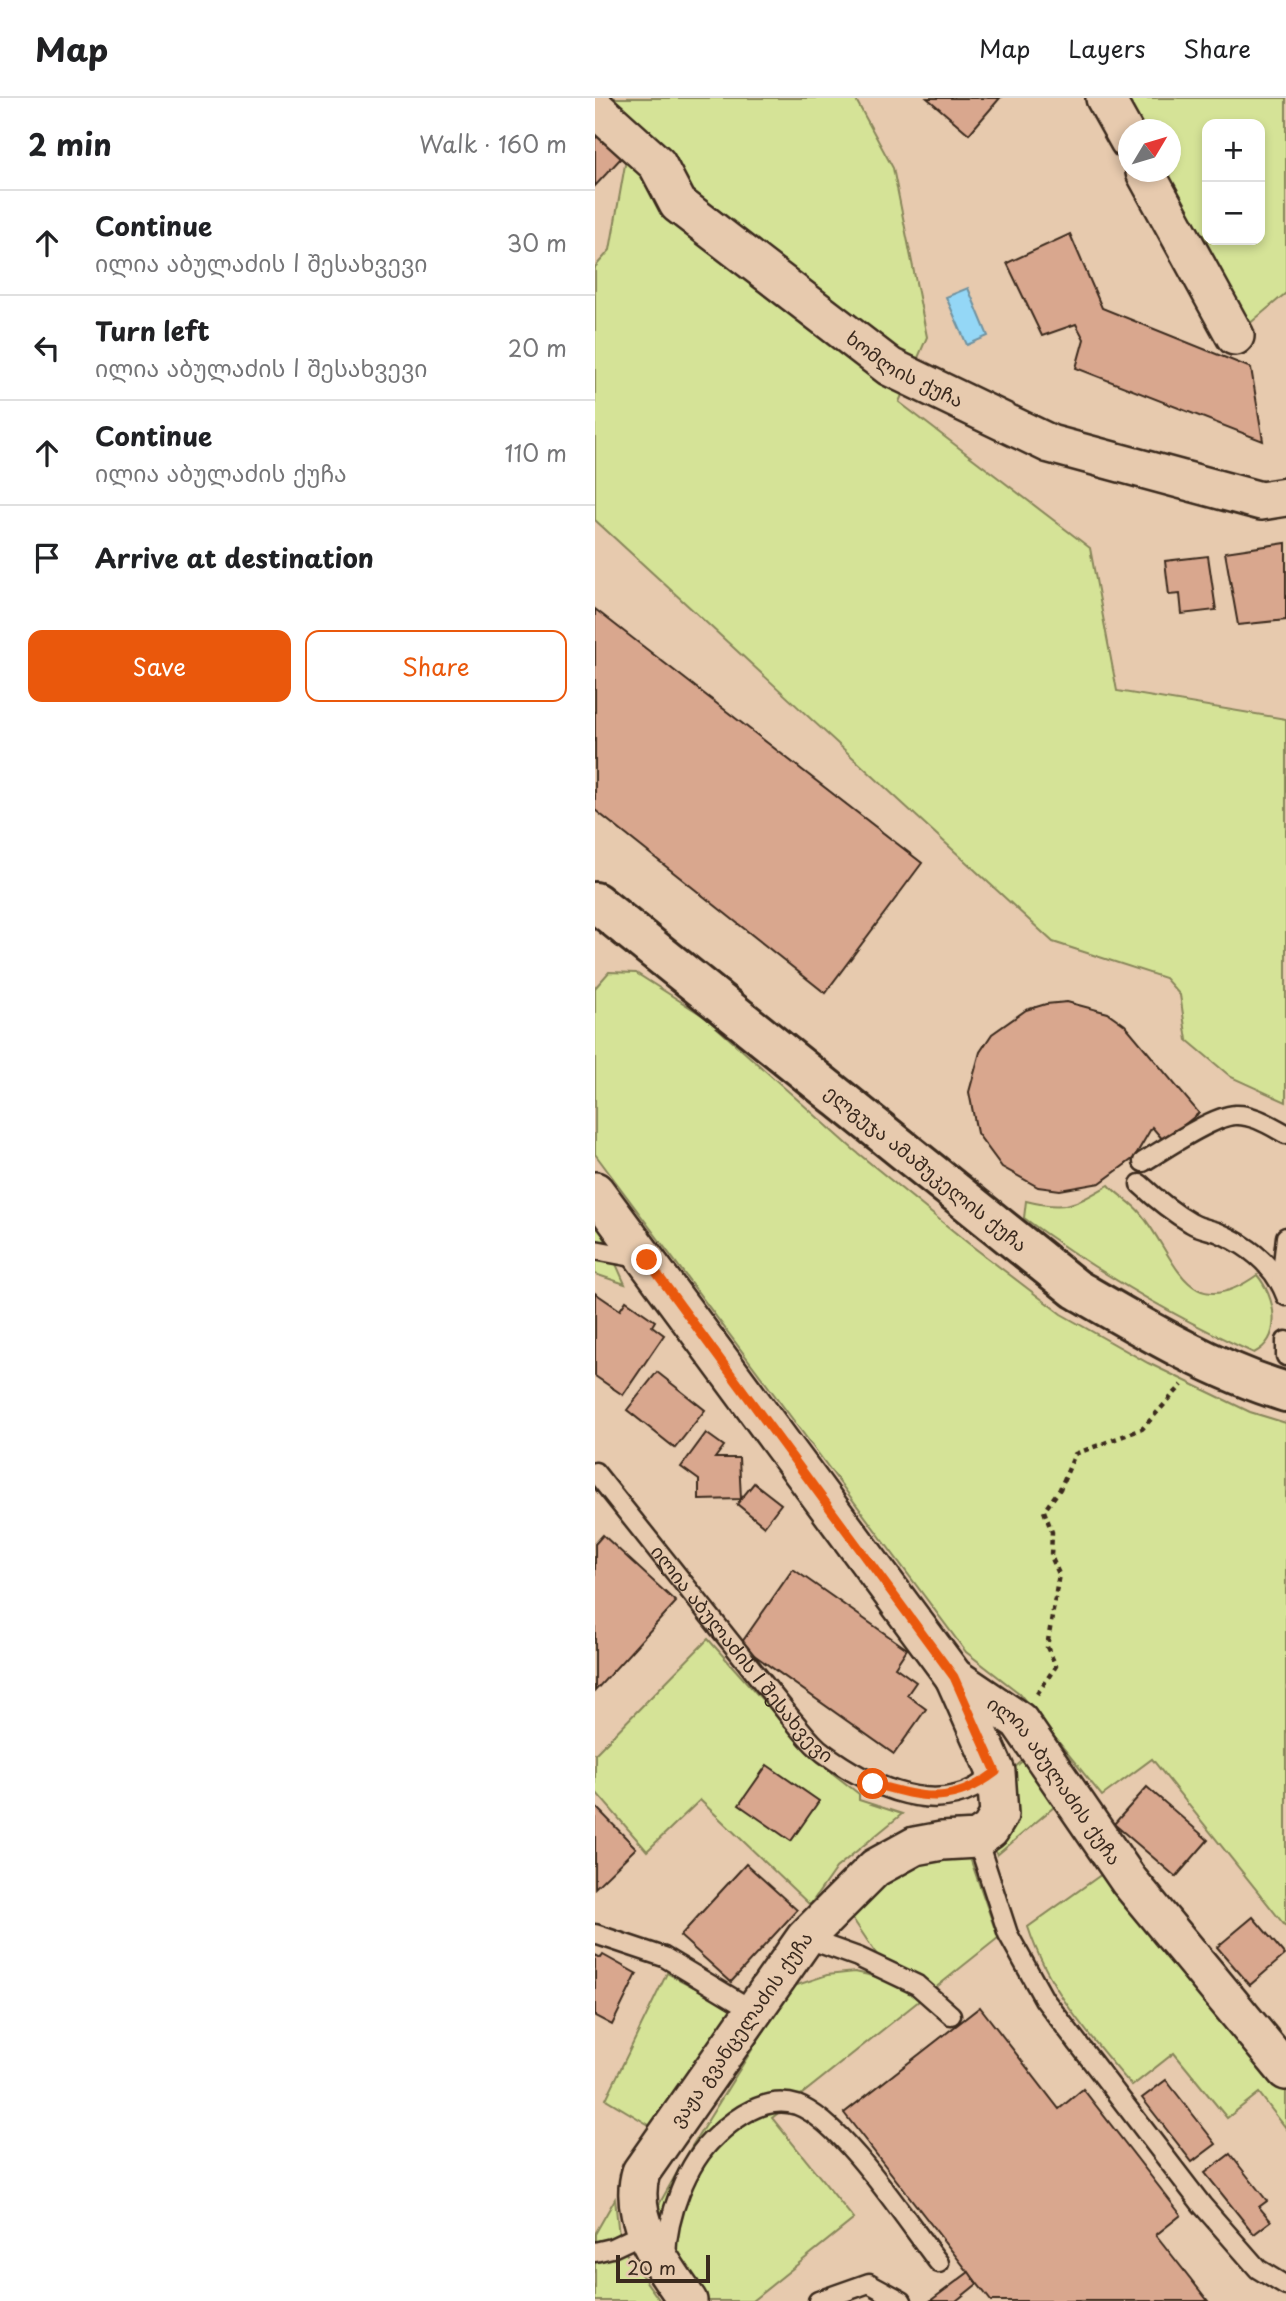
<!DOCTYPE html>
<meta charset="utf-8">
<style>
:root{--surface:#fff;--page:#f2f2f2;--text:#202124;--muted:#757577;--line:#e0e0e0;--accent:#ea580c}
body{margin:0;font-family:"Playpen Sans","Noto Sans Georgian",sans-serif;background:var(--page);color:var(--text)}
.controls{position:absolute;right:21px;top:21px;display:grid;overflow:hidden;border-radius:14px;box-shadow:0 4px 10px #0003}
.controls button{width:63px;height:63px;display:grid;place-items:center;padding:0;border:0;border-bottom:2px solid var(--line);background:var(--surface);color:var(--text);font:35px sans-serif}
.compass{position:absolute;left:523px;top:21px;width:63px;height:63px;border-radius:50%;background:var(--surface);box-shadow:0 4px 10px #0003;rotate:52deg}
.scale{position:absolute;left:21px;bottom:18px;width:94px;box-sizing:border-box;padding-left:7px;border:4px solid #3b2a1e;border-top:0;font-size:19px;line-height:24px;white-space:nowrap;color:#3b2a1e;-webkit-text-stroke:5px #e7caae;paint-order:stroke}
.stop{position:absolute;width:21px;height:21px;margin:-16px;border:5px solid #ea580c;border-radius:50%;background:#fff}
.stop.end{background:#ea580c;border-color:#fff;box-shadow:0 2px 7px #0008}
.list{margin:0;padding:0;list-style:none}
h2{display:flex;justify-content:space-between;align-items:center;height:91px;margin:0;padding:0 28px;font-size:30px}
h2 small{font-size:23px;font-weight:400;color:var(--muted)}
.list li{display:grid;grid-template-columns:46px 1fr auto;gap:21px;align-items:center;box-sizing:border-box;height:105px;padding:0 28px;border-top:2px solid var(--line)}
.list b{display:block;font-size:26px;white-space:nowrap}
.list p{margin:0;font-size:23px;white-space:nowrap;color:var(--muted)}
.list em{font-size:23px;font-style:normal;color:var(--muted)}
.actions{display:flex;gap:14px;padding:21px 28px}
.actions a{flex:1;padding:16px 0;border:2px solid var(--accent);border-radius:14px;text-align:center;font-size:24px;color:var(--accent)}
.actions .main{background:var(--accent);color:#fff}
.icon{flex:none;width:38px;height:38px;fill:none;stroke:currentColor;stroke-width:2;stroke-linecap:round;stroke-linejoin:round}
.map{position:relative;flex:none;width:691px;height:2203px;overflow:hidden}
header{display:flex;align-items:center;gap:42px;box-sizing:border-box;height:98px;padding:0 35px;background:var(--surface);border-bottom:2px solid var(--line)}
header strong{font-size:33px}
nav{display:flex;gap:38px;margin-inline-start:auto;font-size:24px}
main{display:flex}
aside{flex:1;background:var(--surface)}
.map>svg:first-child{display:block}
</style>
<header>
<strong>Map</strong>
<nav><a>Map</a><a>Layers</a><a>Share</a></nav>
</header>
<main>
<aside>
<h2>2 min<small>Walk · 160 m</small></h2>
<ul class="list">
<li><svg class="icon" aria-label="ahead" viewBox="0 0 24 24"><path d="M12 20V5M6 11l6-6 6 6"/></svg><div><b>Continue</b><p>ილია აბულაძის I შესახვევი</p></div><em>30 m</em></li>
<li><svg class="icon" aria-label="left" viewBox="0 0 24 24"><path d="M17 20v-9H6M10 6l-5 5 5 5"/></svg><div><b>Turn left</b><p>ილია აბულაძის I შესახვევი</p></div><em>20 m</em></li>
<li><svg class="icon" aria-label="ahead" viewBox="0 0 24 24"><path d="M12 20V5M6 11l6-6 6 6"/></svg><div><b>Continue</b><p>ილია აბულაძის ქუჩა</p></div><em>110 m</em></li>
<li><svg class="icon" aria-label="arrive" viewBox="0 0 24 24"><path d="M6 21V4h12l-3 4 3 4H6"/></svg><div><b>Arrive at destination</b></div></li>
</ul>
<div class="actions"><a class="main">Save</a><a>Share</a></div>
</aside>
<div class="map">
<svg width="691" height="2203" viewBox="0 0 691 2203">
<rect width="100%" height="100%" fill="#e7caae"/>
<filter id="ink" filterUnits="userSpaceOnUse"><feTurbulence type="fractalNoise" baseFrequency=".0143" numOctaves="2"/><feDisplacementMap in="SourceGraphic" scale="14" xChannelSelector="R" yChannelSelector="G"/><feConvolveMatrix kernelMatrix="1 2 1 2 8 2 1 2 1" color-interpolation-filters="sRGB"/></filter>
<g filter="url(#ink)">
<g fill="#d5e397" stroke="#88865a" stroke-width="2" fill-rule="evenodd">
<polygon points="5,0 260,0 298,70 332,239 304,304 495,450 522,593 691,621 691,1004 636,979 592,942 585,897 570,880 458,844 0,422 0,169 15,152 37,27"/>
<path d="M 510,0 L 691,0 L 691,195 L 640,238 L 550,74 L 576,74 L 576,32 L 534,32 ZM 612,26 L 665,26 L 665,142 L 612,142 Z"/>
<polygon points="14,874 41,875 110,919 259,1052 373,1145 466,1216 553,1265 655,1314 691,1325 691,1829 557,1661 507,1698 424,1595 371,1554 0,1056 0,890"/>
<path d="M 514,1087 C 523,1098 537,1104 546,1116 C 582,1160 591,1228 662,1177 C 680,1198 689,1240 659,1255 C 577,1218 502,1174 429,1120 L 431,1103 C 471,1113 479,1107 514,1087 Z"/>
<polygon points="0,1119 30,1186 0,1176"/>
<polygon points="113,1541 222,1663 264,1696 264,1702 307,1716 241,1770 215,1807 105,1702 52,1753 0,1693 0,1656"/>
<path d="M 431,1660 L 691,1979 L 691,2030 L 664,1995 L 632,2020 L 579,1955 L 537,1988 C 495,1939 453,1891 433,1829 L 507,1776 L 459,1709 L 402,1757 L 398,1743 L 417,1697 L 419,1670 Z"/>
<polygon points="341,1751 375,1760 403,1840 177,2020 259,2121 157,2203 104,2203 53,2126 97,2048 196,1889 232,1877 260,1874 283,1879 286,1863 252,1812 301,1772"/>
<polygon points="72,1875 141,1911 59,2030 11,2001"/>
<polygon points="20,2101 25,2147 65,2203 0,2203 0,2136"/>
</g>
<polygon fill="#94d7f6" stroke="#7092a0" stroke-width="2" points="373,190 393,238 372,247 351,199"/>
<g fill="#d9a78e" stroke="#3b2a1e" stroke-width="2">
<polygon points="332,0 405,0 374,36"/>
<polygon points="3,37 27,59 0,88 0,41"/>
<polygon points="475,136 507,210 656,270 668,343 481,270 489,241 481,226 447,238 412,165"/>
<polygon points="691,445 691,522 643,527 630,454"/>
<polygon points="613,458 621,512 587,516 585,496 574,497 570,463"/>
<polygon points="0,511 327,765 230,895 0,712"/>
<polygon points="472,904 513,915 530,927 604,1015 569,1043 557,1029 539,1060 505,1085 465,1092 443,1089 407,1069 382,1035 374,994 385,954 397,936 431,912 451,906"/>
<polygon points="0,1195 25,1212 31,1203 60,1223 57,1228 69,1237 28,1297 0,1278"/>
<polygon points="62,1274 110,1312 80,1350 32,1312"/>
<polygon points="111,1335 129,1348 120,1360 144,1360 146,1401 104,1402 104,1382 86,1369"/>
<polygon points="159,1385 186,1406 169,1428 142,1406"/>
<polygon points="8,1437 81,1504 0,1593 0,1446"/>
<polygon points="198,1471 312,1551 300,1569 321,1584 312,1597 331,1611 299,1656 145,1547"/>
<polygon points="172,1667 224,1703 196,1743 144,1707"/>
<polygon points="552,1689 613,1742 581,1779 519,1726"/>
<polygon points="0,1708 41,1750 0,1790"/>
<polygon points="151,1766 202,1812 136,1884 85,1838"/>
<polygon points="658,1819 690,1857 655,1887 622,1849"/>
<polygon points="0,1857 6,1860 8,1857 42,1876 17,1927 0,1918"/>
<polygon points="385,1909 464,2011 488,1991 586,2117 561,2137 613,2203 396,2203 249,2015"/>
<polygon points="571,1982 621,2046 597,2064 547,2000"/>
<polygon points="635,2056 672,2103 664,2109 676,2123 659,2136 610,2075"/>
<polygon points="374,2174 382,2186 361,2203 335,2203"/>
</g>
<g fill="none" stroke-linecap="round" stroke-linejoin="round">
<defs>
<g id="lane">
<path d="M 548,1064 C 568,1052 618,1018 640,1017 C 658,1016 676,1028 691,1036"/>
<path d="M 545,1086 C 561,1101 577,1114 596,1125 C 604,1130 613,1131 622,1134 C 653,1147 679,1166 691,1198"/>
<polyline points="0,1152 48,1161"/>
<polyline points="686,1184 691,1139"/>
<polyline points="691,1243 691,1258"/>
<path id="s1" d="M 0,1374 L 196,1620 C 206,1631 216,1646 229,1655 C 268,1684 331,1716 379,1690 C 387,1686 394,1679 401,1674"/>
<polyline points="382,1741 413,1836 449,1901 607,2107 663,2171 691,2188"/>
<polyline points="0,1836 69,1859 159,1913"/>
<polyline points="210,1840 263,1859 322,1887 356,1917"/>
<polyline points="0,2154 17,2150 51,2134"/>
<path d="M 71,2158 C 72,2119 91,2065 121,2038 C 141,2019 172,1997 202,2007 C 248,2024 312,2124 344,2165"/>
<polyline points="223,2203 274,2185 307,2203"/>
</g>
<g id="street">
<polyline points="510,0 534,43"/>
<path id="s2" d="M 0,10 L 62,66 L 83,106 L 295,269 L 455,346 L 666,403 L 691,399"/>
<polyline points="550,74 640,238"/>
<path id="s3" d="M 0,1093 L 359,1579 L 424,1623 L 534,1783 L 691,1973"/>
<path id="s4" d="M 93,2203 C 67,2166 32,2121 46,2074 L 210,1840 L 280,1770 L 320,1748 L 347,1743 L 382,1741 L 395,1732 L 404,1717 L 401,1674 L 359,1579"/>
</g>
<g id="secondary">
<path id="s5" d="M 0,804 L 481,1191 C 548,1230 616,1271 691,1294"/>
</g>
</defs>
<use href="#lane" stroke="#3b2a1e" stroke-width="23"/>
<use href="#street" stroke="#3b2a1e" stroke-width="42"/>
<use href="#secondary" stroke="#3b2a1e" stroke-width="44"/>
<polyline stroke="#3b2a1e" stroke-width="4.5" stroke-dasharray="5 5" stroke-linecap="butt" points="442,1596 461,1568 452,1549 464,1476 456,1458 457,1434 449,1413 465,1391 480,1356 547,1331 587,1287"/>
<use href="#lane" stroke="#e7caae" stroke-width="18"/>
<use href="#street" stroke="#e7caae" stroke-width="37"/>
<use href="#secondary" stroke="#e7caae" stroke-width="38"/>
</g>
</g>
<g fill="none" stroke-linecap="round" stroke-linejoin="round" filter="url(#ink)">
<path stroke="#ea580c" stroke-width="9" d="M 52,1162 L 359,1579 L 401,1674 C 356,1708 329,1700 278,1686"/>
</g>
<g text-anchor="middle" stroke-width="7" stroke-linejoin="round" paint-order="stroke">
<g font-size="19" fill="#3b2a1e" stroke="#e7caae">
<text dy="7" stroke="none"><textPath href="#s2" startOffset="410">ხომლის ქუჩა</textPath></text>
<text dy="7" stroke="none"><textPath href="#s5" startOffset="425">ელგუჯა ამაშუკელის ქუჩა</textPath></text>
<text dy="7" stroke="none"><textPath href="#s1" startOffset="234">ილია აბულაძის I შესახვევი</textPath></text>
<text dy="7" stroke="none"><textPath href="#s3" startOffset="751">ილია აბულაძის ქუჩა</textPath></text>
<text dy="7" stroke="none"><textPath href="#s4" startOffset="317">ვაჟა გვანცელაძის ქუჩა</textPath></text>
</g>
</g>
</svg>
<div class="controls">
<button>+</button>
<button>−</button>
</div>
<svg class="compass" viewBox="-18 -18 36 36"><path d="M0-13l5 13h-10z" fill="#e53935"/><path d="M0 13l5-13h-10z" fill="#757577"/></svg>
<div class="scale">20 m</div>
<div class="stop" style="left:278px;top:1686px"></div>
<div class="stop end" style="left:52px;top:1162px"></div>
</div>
</main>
